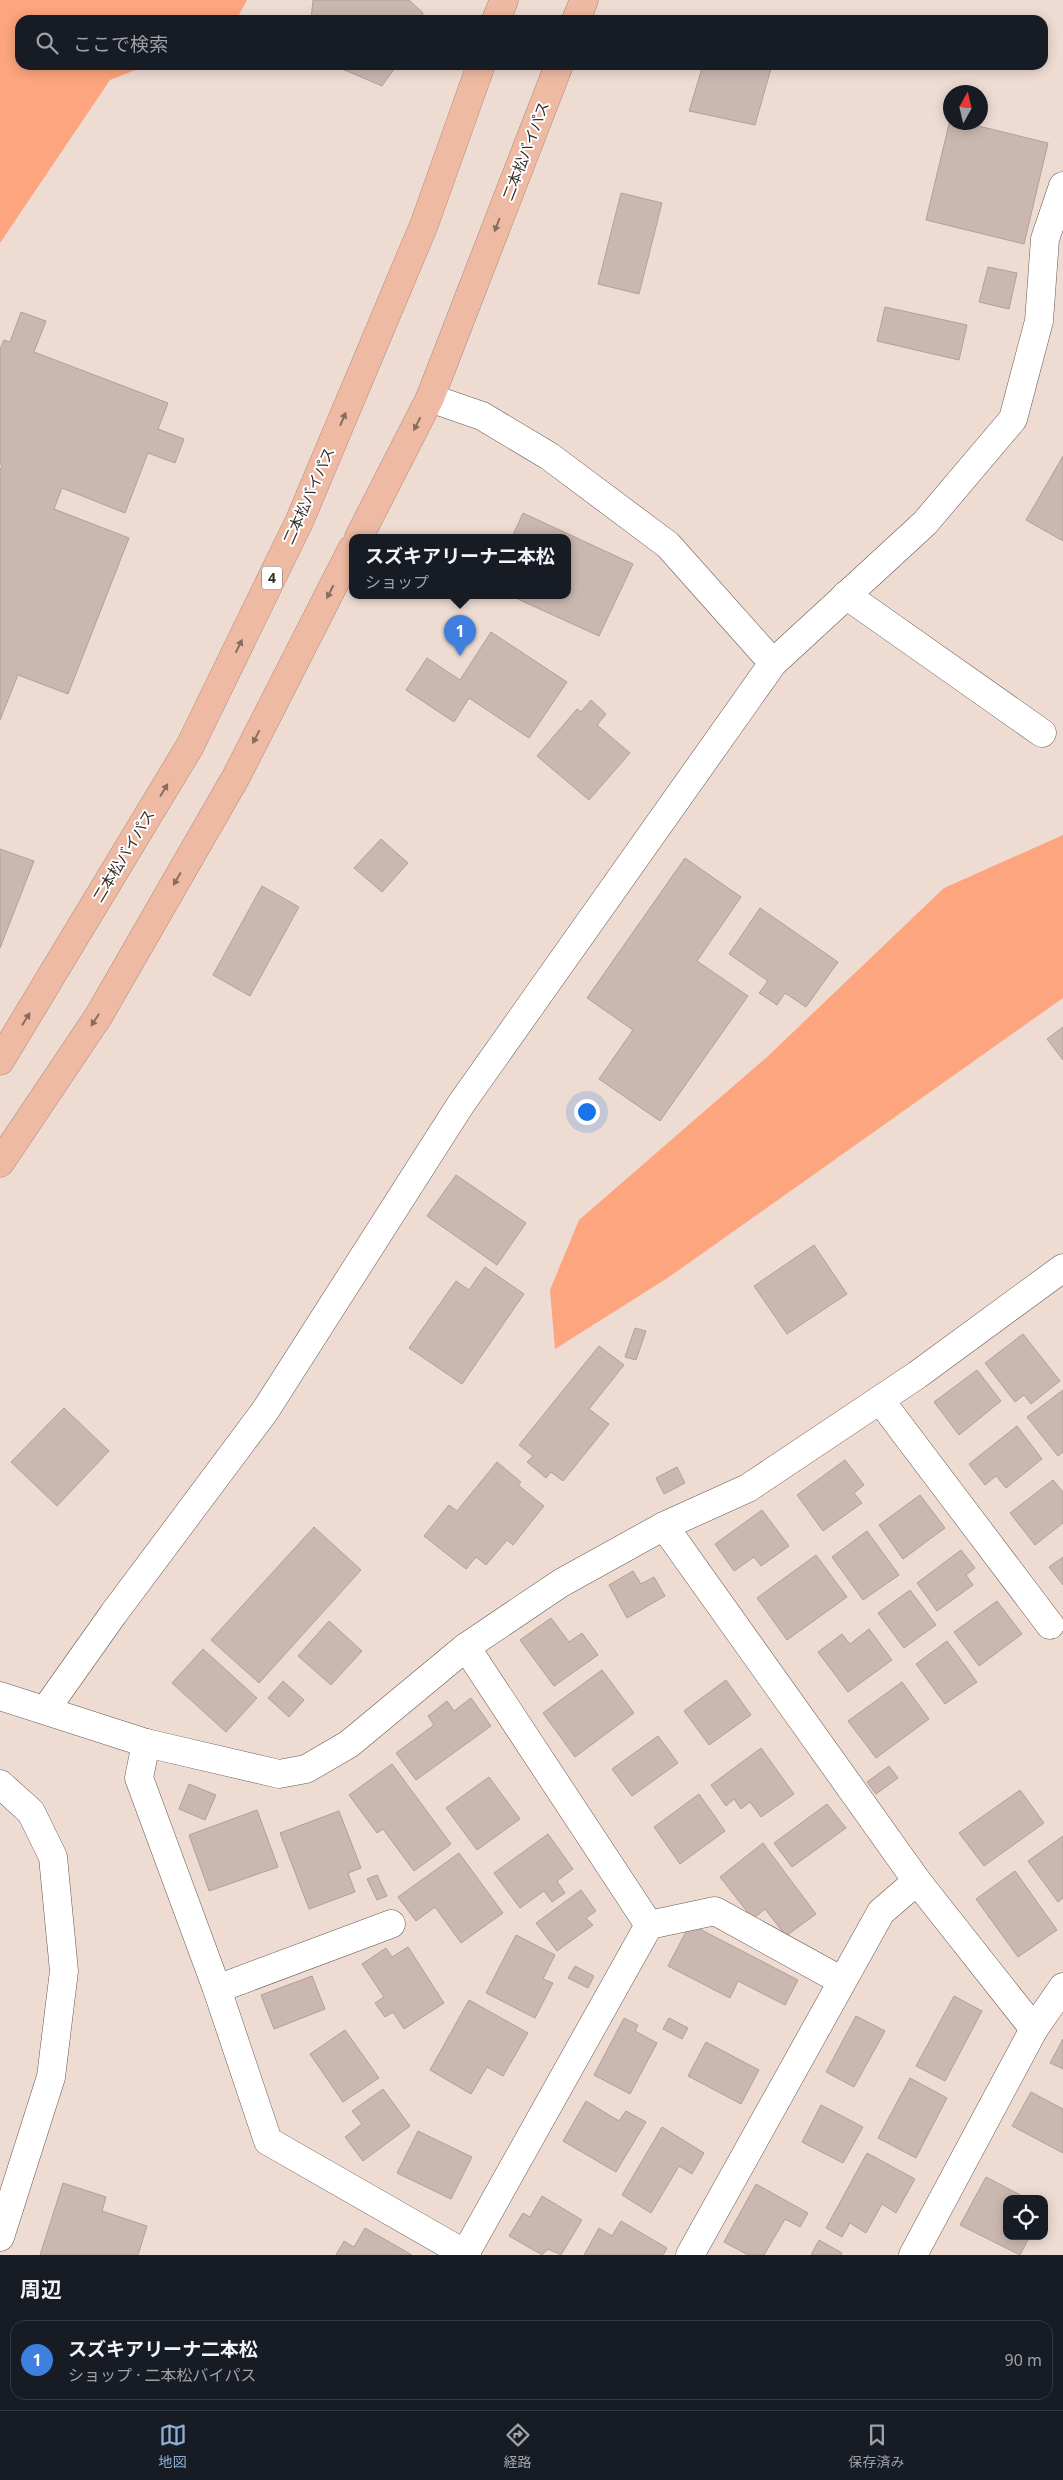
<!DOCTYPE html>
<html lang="ja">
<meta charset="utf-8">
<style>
:root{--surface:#171b24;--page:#20242c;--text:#f1f3f6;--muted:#9ea1a6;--line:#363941;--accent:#8eafd5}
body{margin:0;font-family:"Noto Sans","Noto Sans JP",sans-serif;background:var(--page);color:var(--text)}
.controls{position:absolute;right:15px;bottom:15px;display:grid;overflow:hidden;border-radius:10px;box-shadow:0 2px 12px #0003}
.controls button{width:45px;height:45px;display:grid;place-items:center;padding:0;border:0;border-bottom:1px solid var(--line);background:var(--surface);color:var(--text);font:25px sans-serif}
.compass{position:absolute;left:943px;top:85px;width:45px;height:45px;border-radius:50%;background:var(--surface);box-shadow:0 2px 12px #0003;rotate:8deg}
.you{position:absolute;left:586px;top:1111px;width:18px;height:18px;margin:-12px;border:4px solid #fff;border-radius:50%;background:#1a73e8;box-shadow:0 0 0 8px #1a73e833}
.badge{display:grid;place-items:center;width:32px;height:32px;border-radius:50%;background:var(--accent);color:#fff;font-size:16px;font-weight:700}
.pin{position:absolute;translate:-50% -41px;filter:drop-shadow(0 1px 2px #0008)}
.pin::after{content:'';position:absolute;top:26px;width:18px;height:15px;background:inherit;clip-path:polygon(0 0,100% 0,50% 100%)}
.popup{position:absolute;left:349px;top:534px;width:222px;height:65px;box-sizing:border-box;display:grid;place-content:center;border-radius:10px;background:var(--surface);filter:drop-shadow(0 1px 4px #0005);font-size:16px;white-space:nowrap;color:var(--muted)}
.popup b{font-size:19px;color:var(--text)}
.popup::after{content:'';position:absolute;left:50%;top:100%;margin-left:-10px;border:10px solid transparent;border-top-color:var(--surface)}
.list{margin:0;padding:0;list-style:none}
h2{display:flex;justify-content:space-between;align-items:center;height:65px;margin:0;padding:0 20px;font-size:21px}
h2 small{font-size:16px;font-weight:400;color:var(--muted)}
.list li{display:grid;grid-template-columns:32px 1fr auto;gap:15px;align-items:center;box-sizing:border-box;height:80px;margin:0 10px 10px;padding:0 10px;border:1px solid var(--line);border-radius:15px}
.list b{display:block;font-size:19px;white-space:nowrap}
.list p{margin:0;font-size:16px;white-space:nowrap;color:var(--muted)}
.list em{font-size:16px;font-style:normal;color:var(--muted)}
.icon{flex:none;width:28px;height:28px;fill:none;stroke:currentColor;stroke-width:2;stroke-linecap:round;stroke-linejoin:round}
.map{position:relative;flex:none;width:1063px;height:2255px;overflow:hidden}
.search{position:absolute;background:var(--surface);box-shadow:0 2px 12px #0003;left:15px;right:15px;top:15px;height:55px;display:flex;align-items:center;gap:12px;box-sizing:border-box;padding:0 18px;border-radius:15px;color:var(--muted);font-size:19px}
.sheet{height:155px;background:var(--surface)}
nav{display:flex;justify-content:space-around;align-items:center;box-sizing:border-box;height:70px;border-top:1px solid var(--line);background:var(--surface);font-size:14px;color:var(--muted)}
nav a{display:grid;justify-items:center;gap:2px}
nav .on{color:var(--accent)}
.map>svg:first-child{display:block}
</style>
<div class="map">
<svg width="1063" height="2255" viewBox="0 0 1063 2255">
<rect width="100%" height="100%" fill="#eedcd3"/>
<g fill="#fca57e">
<polygon points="0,0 247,0 236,20 20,20 20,65 148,65 110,80 0,243"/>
<polygon points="1063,835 1063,998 669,1277 555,1349 550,1290 579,1220 767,1057 944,888"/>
</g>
<g fill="#cab8b0" stroke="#b2a098">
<polygon points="313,0 409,0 423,13 421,20 311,20"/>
<polygon points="333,65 397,65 382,86"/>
<polygon points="703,65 772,65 755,125 689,111"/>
<polygon points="950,120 950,122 962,122 1048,143 1024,244 926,220"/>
<polygon points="621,193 662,203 639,294 598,284"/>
<polygon points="988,267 1017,273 1009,309 979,302"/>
<polygon points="885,307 967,325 959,360 877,341"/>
<polygon points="21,312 46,321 34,352 168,403 158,429 184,439 175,463 148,453 125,513 62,488 54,509 129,538 68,694 18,675 0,720 0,471 2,465 0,464 0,349 4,340 10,342"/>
<polygon points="1063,456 1063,541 1026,520"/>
<polygon points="523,513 633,564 599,636 509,595 568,595 568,537 512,537"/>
<polygon points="491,632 567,682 529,738 469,698 454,722 406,690 427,658 460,680"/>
<polygon points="591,700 606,714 597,725 630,753 589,800 537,756 577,709 581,712"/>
<polygon points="381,839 408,863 382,892 354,868"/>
<polygon points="0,849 34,861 0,948"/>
<polygon points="685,858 741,897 697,961 748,996 660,1121 599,1079 633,1030 587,998"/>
<polygon points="262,886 299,907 250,996 213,975"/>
<polygon points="760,908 838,962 806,1007 785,993 777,1005 759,993 768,981 729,954"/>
<polygon points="1063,1027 1063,1060 1047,1039"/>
<polygon points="456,1175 526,1223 497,1265 427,1216"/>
<polygon points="814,1245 847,1294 787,1334 754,1286"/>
<polygon points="485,1267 524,1294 462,1384 409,1348 456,1281 469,1290"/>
<polygon points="635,1328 646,1331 636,1360 625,1357"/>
<polygon points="1023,1334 1060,1381 1031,1404 1024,1395 1015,1402 985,1363"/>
<polygon points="599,1346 624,1365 589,1409 609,1424 563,1481 551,1472 546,1478 527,1462 533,1456 519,1445"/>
<polygon points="977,1370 1001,1401 959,1435 934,1402"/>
<polygon points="1063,1390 1063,1452 1058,1456 1027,1417"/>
<polygon points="64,1408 109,1451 57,1506 11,1462"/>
<polygon points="1017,1426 1042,1459 1006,1488 996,1476 985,1485 969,1464"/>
<polygon points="845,1460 864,1485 854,1493 862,1503 823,1531 797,1495"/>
<polygon points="497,1462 521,1482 518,1485 544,1506 513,1545 507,1540 486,1565 476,1557 466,1569 424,1536 449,1505 457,1511"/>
<polygon points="677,1467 685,1483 664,1494 656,1478"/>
<polygon points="1053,1480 1063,1492 1063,1523 1035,1545 1010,1513"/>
<polygon points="920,1495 945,1528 903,1559 879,1525"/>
<polygon points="762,1510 789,1546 761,1566 754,1557 734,1571 715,1544"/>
<polygon points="314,1527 361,1570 259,1683 211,1640"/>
<polygon points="867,1531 899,1575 863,1600 832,1557"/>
<polygon points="961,1550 975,1568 966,1575 973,1585 937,1611 917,1583"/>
<polygon points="816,1555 847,1597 787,1640 757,1598"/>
<polygon points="1063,1557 1063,1585 1049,1567"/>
<polygon points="633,1571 641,1584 654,1577 665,1596 627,1618 609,1585"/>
<polygon points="910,1590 936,1625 904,1648 878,1613"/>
<polygon points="997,1601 1022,1634 979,1666 954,1632"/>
<polygon points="551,1618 569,1642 582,1633 598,1655 554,1686 520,1640"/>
<polygon points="329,1621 362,1651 331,1685 298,1656"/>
<polygon points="869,1629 892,1660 848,1692 818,1652 842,1634 850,1644"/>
<polygon points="947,1641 977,1682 945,1704 916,1664"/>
<polygon points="203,1649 257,1698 226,1732 172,1683"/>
<polygon points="602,1670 634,1713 575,1757 543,1713"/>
<polygon points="726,1680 751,1715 709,1745 684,1711"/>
<polygon points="283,1681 304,1700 289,1717 268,1698"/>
<polygon points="902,1682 929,1719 876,1758 848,1721"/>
<polygon points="471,1698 491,1726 416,1780 396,1753 434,1725 428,1716 447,1701 454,1711"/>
<polygon points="658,1736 678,1763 632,1796 612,1769"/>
<polygon points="761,1748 794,1794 761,1817 750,1802 741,1809 734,1799 726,1806 711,1785"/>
<polygon points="392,1764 451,1844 414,1871 383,1829 377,1833 349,1795"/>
<polygon points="889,1766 898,1778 876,1794 867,1782"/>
<polygon points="489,1777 520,1819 477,1850 446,1808"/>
<polygon points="189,1784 216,1795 205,1820 179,1809"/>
<polygon points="1020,1790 1044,1823 984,1866 959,1833"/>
<polygon points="699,1794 725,1831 680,1864 654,1827"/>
<polygon points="827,1804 846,1828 792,1867 774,1843"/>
<polygon points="257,1810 278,1867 209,1891 189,1835"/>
<polygon points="339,1811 361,1868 348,1873 355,1892 309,1909 280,1833"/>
<polygon points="548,1834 573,1869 557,1881 565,1893 552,1902 544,1891 520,1908 494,1873"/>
<polygon points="1063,1836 1063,1898 1058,1902 1028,1861"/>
<polygon points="763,1843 816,1914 786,1936 765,1909 753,1919 720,1877"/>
<polygon points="459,1853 503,1913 461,1943 435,1907 416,1921 398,1897"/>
<polygon points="1015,1871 1057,1930 1018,1957 976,1899"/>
<polygon points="377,1875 387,1896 377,1900 367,1879"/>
<polygon points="581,1890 596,1911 586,1918 593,1925 557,1951 536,1923"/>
<polygon points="690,1924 798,1980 785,2005 738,1981 730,1998 668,1966"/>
<polygon points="516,1935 555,1955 543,1979 553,1983 535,2018 486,1993"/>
<polygon points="408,1947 444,2003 404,2029 393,2012 385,2017 375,2003 384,1997 362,1964 386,1948 392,1957"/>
<polygon points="575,1966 594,1976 588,1988 568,1978"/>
<polygon points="312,1976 325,2009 274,2029 261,1995"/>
<polygon points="954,1996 982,2011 945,2081 916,2066"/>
<polygon points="469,2000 528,2033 503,2076 487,2067 471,2094 430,2070"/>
<polygon points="856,2016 885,2031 854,2087 826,2072"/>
<polygon points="624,2018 638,2025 635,2031 657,2043 630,2094 594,2075"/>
<polygon points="669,2018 688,2028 682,2039 663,2029"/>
<polygon points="345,2030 379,2078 343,2102 310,2054"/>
<polygon points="1063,2039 1063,2069 1050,2063"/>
<polygon points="706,2042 759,2070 741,2104 688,2076"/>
<polygon points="910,2078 947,2098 916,2158 878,2138"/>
<polygon points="383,2089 410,2126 363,2161 345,2137 362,2124 352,2111"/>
<polygon points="1031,2092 1063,2109 1063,2153 1012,2126"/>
<polygon points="586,2101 619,2121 626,2111 646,2122 616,2172 563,2141"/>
<polygon points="821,2105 863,2127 843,2163 802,2142"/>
<polygon points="662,2127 704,2153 692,2174 679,2166 651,2213 622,2195"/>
<polygon points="418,2131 472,2157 451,2199 397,2173"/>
<polygon points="867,2153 915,2179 896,2213 882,2204 866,2233 850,2223 842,2237 826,2228"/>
<polygon points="986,2177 1028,2199 1007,2199 1007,2236 1030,2236 1020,2255 960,2225"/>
<polygon points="63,2183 106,2197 102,2211 147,2226 138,2255 40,2255"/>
<polygon points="756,2184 808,2213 800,2227 785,2219 764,2255 748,2255 724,2242"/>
<polygon points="542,2196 582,2220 561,2255 548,2249 542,2255 509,2236 523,2213 530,2217"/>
<polygon points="621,2221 667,2248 663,2255 584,2255 599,2228 612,2236"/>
<polygon points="365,2228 412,2255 336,2255 344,2241 354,2247"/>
<polygon points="819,2240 842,2253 841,2255 811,2255"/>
</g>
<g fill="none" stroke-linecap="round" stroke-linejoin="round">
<defs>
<g id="minor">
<polyline points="430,398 482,416 549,456 668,545 773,663"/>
<polyline points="846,595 1042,733"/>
<polyline points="880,1400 1050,1625"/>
<polyline points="664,1526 917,1881 1034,2029"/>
<polyline points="0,1696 146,1743 279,1774 306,1769 349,1744 466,1647 561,1583 664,1526 748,1488 917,1375 1063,1268"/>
<polyline points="46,1709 114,1613 265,1411 461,1104 773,663 925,523 1013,419 1039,321 1045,239 1063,186"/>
<polyline points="146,1743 139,1778 217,1989 268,2141 467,2255"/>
<polyline points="0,1784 31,1812 53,1857 64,1971 51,2077 0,2237"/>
<polyline points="649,1925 715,1911 842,1981"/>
<polyline points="217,1989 391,1924"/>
<polyline points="465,2254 649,1925 466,1647"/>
<polyline points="690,2255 881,1912 917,1881"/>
<polyline points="913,2255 1034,2029 1063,1987"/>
</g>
<g id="highway">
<polyline points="496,20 504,0"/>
<polyline points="576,20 584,0"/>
<polyline points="359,537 430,398 559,65"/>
<polyline points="0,1061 190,746 299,522 424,225 481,65"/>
<polyline points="0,1163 98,1017 236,777 352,549"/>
</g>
</defs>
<use href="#minor" stroke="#685851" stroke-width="29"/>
<use href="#highway" stroke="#ae8979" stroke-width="29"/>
<use href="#minor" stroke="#fff" stroke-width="28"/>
<use href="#highway" stroke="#efbaa3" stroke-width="28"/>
</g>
<defs><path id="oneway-solid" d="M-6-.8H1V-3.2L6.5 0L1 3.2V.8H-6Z" transform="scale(1.25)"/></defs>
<g fill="#886c60">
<use href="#oneway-solid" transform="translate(497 225) rotate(111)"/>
<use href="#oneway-solid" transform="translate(343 419) rotate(-67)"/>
<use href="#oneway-solid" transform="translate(417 424) rotate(117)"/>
<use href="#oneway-solid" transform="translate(330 592) rotate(117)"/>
<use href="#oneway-solid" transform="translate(239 646) rotate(-64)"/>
<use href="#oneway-solid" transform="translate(256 737) rotate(117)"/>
<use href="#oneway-solid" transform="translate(164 790) rotate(-59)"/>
<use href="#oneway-solid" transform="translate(177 879) rotate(120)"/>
<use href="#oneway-solid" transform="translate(26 1019) rotate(-58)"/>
<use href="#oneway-solid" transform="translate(95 1020) rotate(123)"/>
</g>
<g text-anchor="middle" stroke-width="4" stroke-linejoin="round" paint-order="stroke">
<rect fill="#fff" stroke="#716c6a" stroke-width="1" x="262" y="566.5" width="20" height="23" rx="4"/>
<g font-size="14" font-weight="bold" fill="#342d2a">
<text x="272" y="583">4</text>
</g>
<g font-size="15" fill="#342d2a" stroke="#fff">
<text transform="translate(526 151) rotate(-69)" y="5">二本松バイパス</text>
<text transform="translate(309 496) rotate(-66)" y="5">二本松バイパス</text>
<text transform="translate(124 856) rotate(-59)" y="5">二本松バイパス</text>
</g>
</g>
</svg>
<div class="controls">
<button><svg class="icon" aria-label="locate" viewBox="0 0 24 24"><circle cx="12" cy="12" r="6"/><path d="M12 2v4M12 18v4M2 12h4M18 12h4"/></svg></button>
</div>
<svg class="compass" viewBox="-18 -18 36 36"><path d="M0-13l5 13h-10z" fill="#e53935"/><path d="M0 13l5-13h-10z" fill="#9ea1a6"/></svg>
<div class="you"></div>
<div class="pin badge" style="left:460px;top:656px;background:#3f7fe0">1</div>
<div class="popup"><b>スズキアリーナ二本松</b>ショップ</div>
<div class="search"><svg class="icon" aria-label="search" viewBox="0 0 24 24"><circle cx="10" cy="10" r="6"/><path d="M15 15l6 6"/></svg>ここで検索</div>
</div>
<section class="sheet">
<h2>周辺<small></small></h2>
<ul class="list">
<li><span class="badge" style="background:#3f7fe0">1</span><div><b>スズキアリーナ二本松</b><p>ショップ · 二本松バイパス</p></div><em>90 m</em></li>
</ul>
</section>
<nav>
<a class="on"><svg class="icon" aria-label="map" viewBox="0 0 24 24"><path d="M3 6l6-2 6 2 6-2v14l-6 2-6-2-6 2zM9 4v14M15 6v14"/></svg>地図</a>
<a><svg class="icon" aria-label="directions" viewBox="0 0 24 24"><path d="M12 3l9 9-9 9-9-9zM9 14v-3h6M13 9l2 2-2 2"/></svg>経路</a>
<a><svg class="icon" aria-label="saved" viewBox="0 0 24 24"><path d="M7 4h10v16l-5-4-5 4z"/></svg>保存済み</a>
</nav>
